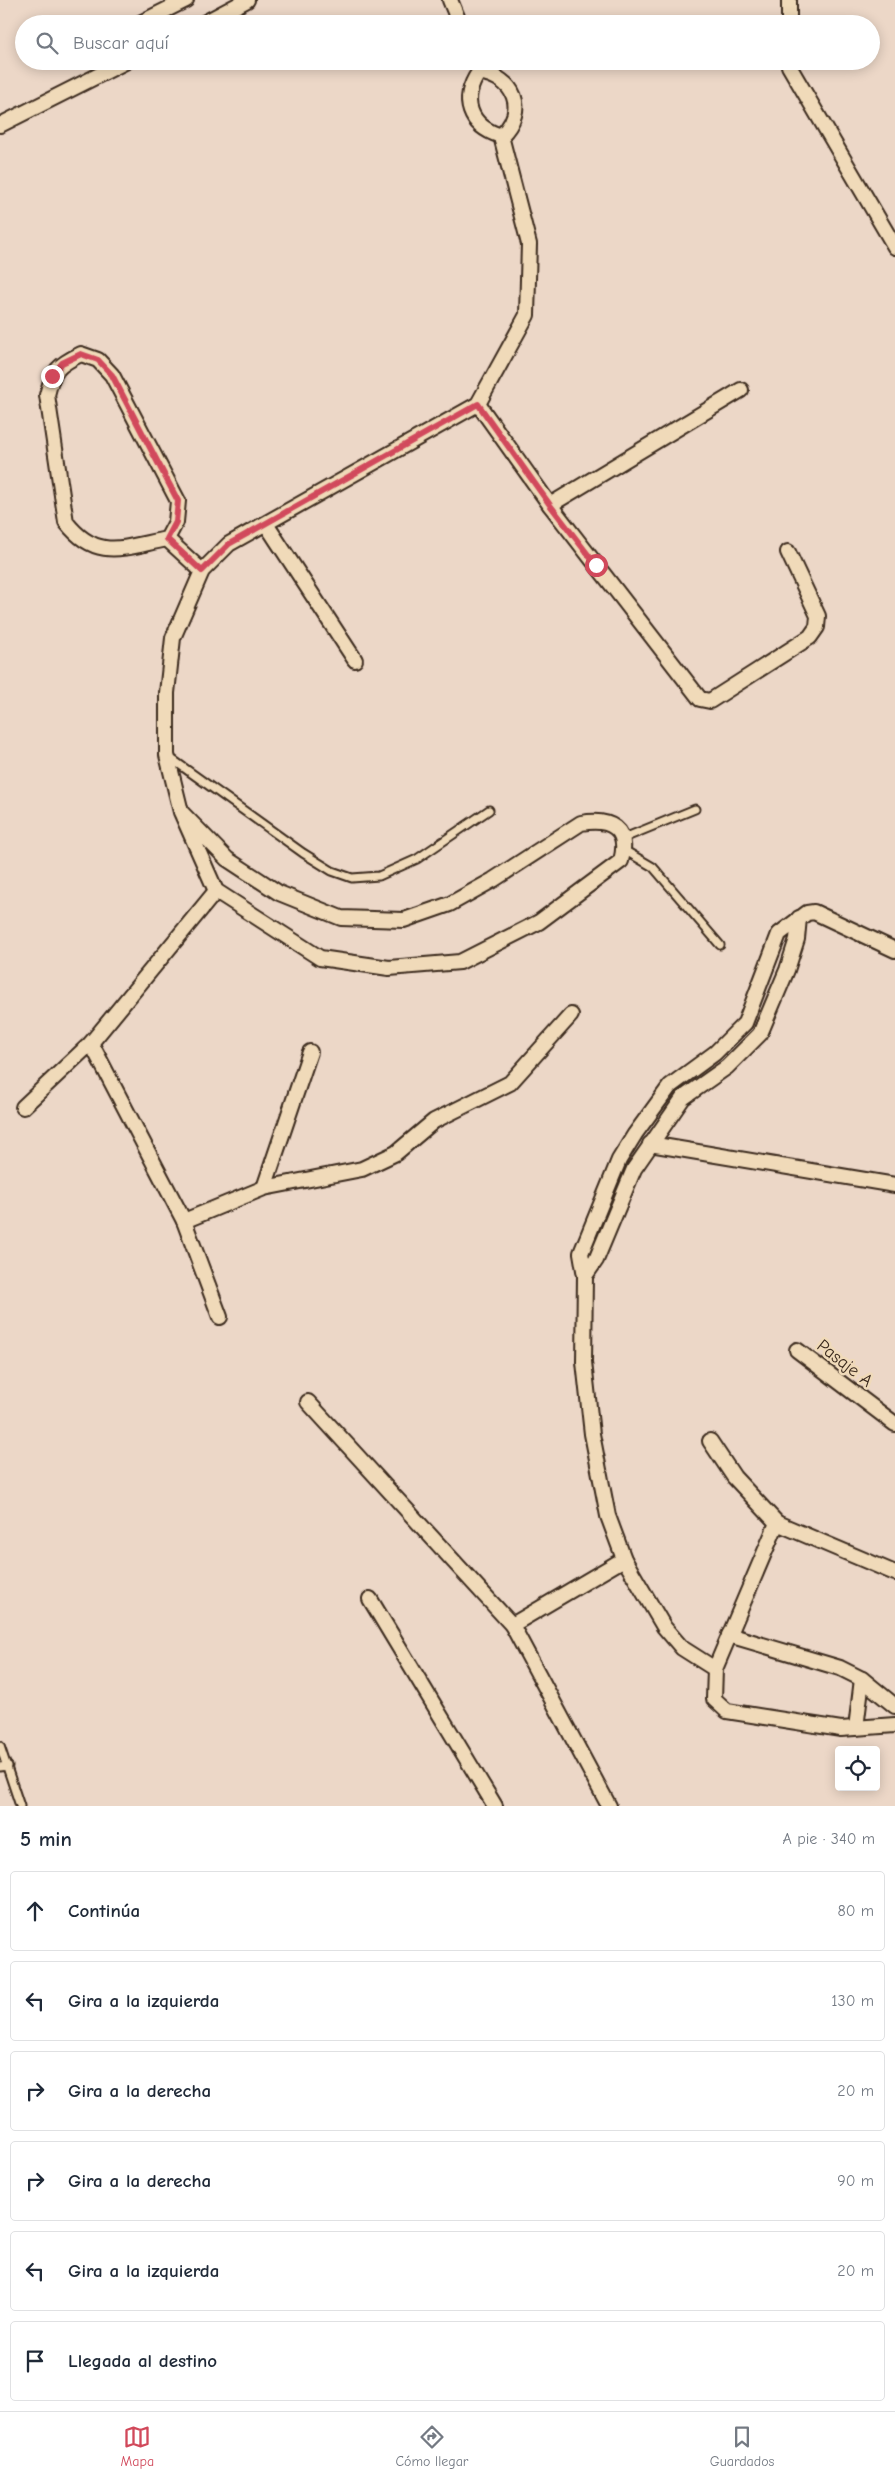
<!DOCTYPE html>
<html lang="es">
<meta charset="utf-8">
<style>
:root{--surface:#fff;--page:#f2f2f3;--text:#1f2937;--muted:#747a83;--line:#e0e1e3;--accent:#d1495b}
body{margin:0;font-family:"Comic Neue",sans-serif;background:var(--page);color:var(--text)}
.controls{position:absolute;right:15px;bottom:15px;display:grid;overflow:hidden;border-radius:5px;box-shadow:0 2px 12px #0003}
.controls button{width:45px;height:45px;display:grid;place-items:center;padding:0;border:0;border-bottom:1px solid var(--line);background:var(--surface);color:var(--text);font:25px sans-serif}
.stop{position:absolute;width:15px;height:15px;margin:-11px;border:4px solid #d1495b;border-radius:50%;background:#fff}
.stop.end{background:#d1495b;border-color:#fff;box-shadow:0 1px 5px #0008}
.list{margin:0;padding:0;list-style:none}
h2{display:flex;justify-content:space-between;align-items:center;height:65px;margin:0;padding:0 20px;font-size:21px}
h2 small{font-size:16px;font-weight:400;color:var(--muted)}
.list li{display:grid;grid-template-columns:32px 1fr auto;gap:15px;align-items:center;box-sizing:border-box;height:80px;margin:0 10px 10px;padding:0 10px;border:1px solid var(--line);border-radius:5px}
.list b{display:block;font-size:19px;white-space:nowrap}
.list em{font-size:16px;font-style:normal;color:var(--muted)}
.icon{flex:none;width:28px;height:28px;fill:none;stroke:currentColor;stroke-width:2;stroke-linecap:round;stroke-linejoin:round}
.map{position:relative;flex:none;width:895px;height:1806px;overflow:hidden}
.search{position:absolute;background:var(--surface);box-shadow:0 2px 12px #0003;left:15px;right:15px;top:15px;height:55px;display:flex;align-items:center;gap:12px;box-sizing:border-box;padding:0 18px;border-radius:28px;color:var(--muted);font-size:19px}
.sheet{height:605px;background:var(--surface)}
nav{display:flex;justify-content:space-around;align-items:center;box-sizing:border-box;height:70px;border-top:1px solid var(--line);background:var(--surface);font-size:14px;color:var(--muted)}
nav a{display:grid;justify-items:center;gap:2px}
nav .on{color:var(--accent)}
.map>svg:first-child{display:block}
</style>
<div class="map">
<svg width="895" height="1806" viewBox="0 0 895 1806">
<rect width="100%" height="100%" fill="#ecd7c7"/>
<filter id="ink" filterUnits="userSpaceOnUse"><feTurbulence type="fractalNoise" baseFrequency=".02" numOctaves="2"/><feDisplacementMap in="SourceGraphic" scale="10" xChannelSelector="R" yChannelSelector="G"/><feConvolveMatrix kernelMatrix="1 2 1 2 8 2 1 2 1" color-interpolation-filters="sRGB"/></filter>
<g filter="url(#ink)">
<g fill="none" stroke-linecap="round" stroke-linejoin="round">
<defs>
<g id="service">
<polyline points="169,757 303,853 332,871 352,878 379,876 417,859 489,810"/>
<polyline points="624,838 695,809"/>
<polyline points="624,850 653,867 720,945"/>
<polyline points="0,1746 20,1806"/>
<polyline points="0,1767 8,1766"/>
</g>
<g id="minor">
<polyline points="450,0 460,24"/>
<polyline points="789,0 789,24"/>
<polyline points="138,24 186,0"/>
<polyline points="202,24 247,0"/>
<polyline points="789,61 789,66 895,247"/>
<path d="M 479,72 C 515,78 528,109 501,136"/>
<path d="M 479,72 C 460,100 469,126 501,136"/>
<polyline points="0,125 127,61"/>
<path d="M 81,354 L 98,360 L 112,375 L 178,501 L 176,522 L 167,539 C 124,547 97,562 66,522 L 47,395 C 53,370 58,365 81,354 Z"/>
<polyline points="478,404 550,505 700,699 710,701 810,637 817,627 818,616 788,552"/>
<polyline points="550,505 741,390"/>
<polyline points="266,524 355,660"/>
<polyline points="167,539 202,571"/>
<path d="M 181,812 L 227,859 L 279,893 L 341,918 L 404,920 L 450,904 L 493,880 L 581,823 C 610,818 630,828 621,861 L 539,922 L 460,962 L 389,968 L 320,958 L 216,891 L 181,812 L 167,755 L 167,693 L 173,638 L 202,571 L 229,544 L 478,404 L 527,315 L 529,244 L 501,136"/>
<polyline points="895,950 814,912 807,913 779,934 745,1023 715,1053 670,1086 635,1134 619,1160 581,1253 585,1276 584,1362 592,1434 608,1516 624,1559 664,1627 682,1648 715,1669 714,1699 727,1711 841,1729 895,1725"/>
<polyline points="91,1043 184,1221 220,1317"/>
<polyline points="23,1107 91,1043 216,891"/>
<polyline points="650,1144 895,1185"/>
<polyline points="264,1188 310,1052"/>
<polyline points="184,1221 264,1188 362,1169 396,1153 434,1121 510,1083 571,1015"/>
<polyline points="585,1276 596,1260 634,1169 683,1098 727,1067 760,1034 787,970 797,939 799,918"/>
<polyline points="797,1350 895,1424"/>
<polyline points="308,1402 512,1625"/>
<polyline points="710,1441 734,1477 777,1523"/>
<polyline points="370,1599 495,1806"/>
<polyline points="729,1635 840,1668 862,1679 895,1706"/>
<polyline points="715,1669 777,1523 895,1573"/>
<polyline points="856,1728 862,1679"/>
<polyline points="609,1806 512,1625 624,1559"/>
</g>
</defs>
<use href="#service" stroke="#3b2a1e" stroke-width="11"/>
<use href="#minor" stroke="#3b2a1e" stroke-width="18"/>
<use href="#service" stroke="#f0dab9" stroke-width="7"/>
<use href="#minor" stroke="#f0dab9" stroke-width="14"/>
</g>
</g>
<g fill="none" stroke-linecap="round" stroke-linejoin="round" filter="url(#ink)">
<polyline stroke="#d1495b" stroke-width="6" points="52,376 62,363 81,354 98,360 112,375 178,501 176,522 167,539 202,571 229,544 478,404 550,505 596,565"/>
</g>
<g text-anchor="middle" stroke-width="5" stroke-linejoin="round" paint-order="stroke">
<g font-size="18" fill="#3b2a1e" stroke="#f0dab9">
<text transform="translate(845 1363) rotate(38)" y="6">Pasaje A</text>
</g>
</g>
</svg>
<div class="controls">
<button><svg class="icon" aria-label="locate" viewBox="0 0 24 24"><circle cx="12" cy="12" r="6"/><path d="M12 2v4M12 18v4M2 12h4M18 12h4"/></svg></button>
</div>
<div class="stop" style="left:596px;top:565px"></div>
<div class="stop end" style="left:52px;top:376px"></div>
<div class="search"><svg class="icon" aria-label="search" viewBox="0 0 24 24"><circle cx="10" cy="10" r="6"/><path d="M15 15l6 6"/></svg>Buscar aquí</div>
</div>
<section class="sheet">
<h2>5 min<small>A pie · 340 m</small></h2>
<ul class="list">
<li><svg class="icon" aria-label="ahead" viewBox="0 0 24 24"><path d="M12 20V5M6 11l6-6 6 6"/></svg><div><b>Continúa</b></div><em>80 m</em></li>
<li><svg class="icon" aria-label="left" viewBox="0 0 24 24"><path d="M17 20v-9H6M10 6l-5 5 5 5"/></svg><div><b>Gira a la izquierda</b></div><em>130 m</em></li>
<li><svg class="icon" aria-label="right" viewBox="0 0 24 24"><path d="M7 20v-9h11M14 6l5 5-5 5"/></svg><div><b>Gira a la derecha</b></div><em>20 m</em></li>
<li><svg class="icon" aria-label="right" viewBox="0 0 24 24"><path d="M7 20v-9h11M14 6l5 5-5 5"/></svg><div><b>Gira a la derecha</b></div><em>90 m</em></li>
<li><svg class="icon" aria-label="left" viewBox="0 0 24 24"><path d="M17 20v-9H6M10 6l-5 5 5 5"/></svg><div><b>Gira a la izquierda</b></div><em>20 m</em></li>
<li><svg class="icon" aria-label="arrive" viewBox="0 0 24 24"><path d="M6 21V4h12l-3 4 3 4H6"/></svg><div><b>Llegada al destino</b></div></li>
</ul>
</section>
<nav>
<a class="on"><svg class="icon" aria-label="map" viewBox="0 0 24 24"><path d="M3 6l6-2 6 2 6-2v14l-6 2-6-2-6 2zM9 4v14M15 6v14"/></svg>Mapa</a>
<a><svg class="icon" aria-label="directions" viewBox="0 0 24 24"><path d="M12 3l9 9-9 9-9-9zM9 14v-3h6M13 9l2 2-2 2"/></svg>Cómo llegar</a>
<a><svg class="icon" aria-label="saved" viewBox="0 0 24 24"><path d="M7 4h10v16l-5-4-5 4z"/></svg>Guardados</a>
</nav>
